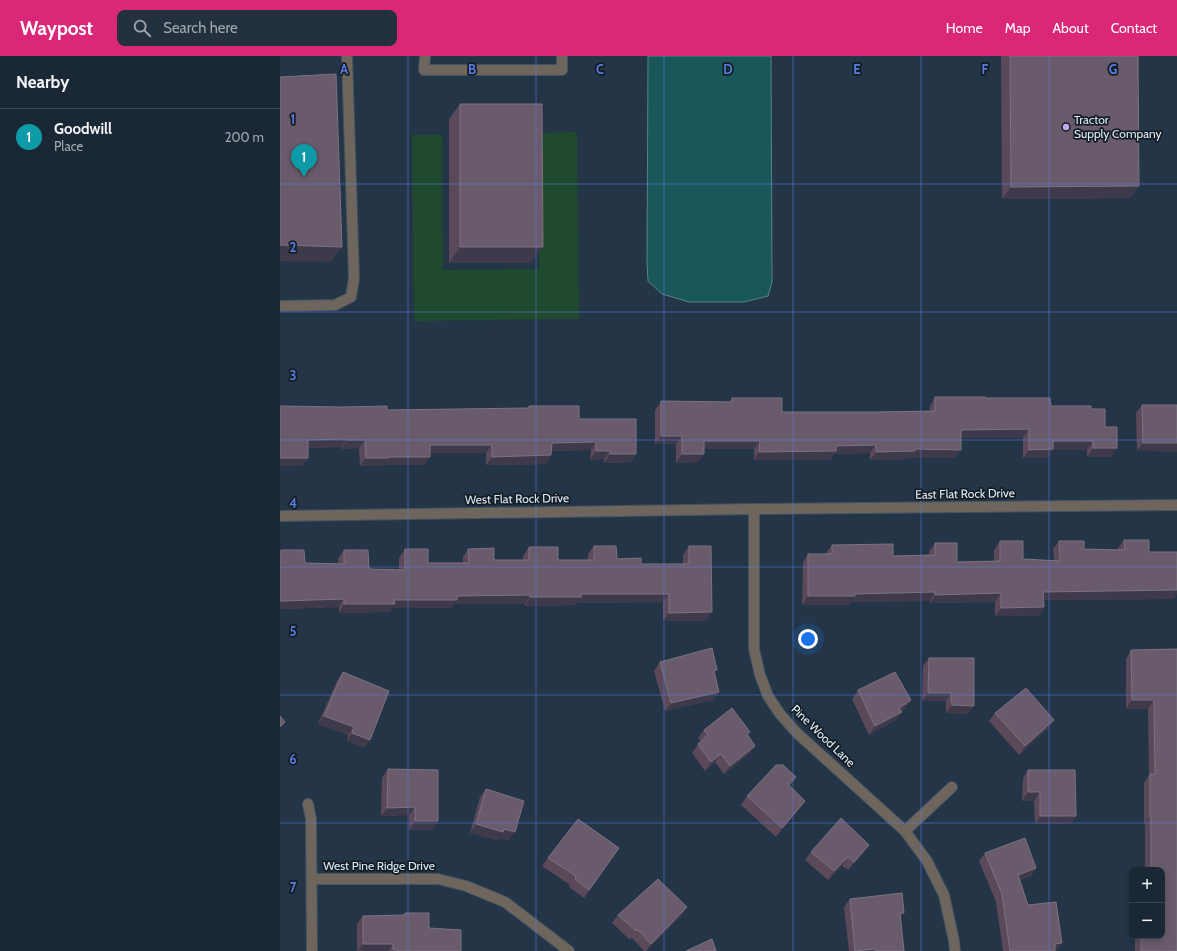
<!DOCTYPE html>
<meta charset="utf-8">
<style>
:root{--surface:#1a2835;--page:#23303d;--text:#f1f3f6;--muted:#9fa6ad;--line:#384450;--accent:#db2777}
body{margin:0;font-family:Cabin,sans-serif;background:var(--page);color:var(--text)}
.controls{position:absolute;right:12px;bottom:12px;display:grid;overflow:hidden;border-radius:8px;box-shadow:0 2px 6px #0003}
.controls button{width:36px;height:36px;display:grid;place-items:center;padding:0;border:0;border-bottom:1px solid var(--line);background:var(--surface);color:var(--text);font:20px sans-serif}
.you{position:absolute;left:528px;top:583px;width:14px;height:14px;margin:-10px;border:3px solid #fff;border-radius:50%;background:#1a73e8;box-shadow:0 0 0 6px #1a73e833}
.badge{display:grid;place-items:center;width:26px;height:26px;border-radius:50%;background:var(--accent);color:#fff;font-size:13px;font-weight:700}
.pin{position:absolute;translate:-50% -33px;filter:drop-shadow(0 1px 2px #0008)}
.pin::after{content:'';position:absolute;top:21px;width:14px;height:12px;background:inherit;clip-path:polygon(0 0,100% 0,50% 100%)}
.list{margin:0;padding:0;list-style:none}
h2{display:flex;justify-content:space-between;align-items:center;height:52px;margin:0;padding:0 16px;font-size:17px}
h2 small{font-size:13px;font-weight:400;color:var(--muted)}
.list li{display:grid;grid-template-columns:26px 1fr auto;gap:12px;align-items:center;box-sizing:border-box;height:56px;padding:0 16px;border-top:1px solid var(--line)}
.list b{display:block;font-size:15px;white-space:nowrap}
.list p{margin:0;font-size:13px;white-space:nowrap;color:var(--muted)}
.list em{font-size:13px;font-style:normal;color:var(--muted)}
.icon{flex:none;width:22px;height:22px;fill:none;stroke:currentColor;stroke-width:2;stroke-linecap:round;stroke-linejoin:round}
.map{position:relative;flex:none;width:897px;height:895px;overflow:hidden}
header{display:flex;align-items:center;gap:24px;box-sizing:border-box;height:56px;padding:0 20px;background:var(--accent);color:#fff}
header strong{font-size:19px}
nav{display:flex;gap:22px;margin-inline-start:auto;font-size:14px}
.search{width:280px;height:36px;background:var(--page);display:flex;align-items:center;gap:10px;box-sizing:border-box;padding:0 14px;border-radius:8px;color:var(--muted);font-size:15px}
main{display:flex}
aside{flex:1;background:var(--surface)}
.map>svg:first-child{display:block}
</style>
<header>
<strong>Waypost</strong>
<div class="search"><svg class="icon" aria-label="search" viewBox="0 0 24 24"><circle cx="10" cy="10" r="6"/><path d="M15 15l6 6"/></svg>Search here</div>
<nav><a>Home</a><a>Map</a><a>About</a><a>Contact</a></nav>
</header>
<main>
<aside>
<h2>Nearby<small></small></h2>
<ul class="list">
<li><span class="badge" style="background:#0f9aa8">1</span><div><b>Goodwill</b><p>Place</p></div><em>200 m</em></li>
</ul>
</aside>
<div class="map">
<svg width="897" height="895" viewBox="0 0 897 895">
<rect width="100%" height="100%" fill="#233547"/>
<polygon fill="#1f4a2e" points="297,76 299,263 134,265 132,79 162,79 163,214 259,213 258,77"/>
<polygon fill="#1a5759" stroke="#558488" points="368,0 491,0 492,226 488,240 464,246 409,246 382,238 368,225 367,207"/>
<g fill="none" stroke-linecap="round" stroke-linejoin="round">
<defs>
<g id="service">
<polyline points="145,0 144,14 282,14 282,0"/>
<polyline points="0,250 55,249 71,241 74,222 67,0"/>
</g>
<g id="minor">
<polyline points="474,453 474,593 480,619 488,640 500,658 517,677 625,775 647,805 664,839 674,885 675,895"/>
<polyline points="0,460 474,453 897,449"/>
<polyline points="28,748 31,763 32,895"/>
<polyline points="625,775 672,731"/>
<polyline points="32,823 158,823 186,830 225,846 289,895"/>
</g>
</defs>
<use href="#service" stroke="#415263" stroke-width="12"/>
<use href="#minor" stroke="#415263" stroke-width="12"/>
<use href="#service" stroke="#6e665d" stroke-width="10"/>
<use href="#minor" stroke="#6e665d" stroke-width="10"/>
</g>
<g fill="#5b495a">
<polygon points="721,0 858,0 859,130 850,142 722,143"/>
<polygon points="180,48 251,207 169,207 169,63"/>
<polygon points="655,341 705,342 771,350 811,353 825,371 831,401 807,401 807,394 773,394 768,402 743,402 743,382 681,382 675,402 630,402 629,403 590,404 590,397 554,398 550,404 474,404 474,393 424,393 418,406 396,407 396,388 375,388 375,354 381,345 449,346 452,342 502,356 596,356 650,355 650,350"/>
<polygon points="862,349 897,349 857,395 856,357"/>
<polygon points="0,350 107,354 247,352 249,350 299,363 356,398 350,406 324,407 324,403 310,404 311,394 271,395 271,399 266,408 206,409 206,397 150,397 144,409 104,409 103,410 80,410 79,392 61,393 61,391 28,392 28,402 22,410 0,410"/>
<polygon points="844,484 869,496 894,543 764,544 764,551 758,560 715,560 715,546 650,547 650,545 571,546 569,549 522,549 523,506 528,498 546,498 546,497 552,489 613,500 649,499 649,496 655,487 677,506 714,505 714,494 720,485 743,503 774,505 773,493 779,485 804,493 838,494 838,492"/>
<polygon points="314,490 337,503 361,508 403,508 403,499 409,490 426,565 383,565 383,546 297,547 295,549 245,550 245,548 174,548 171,552 112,552 109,556 59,557 59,551 0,553 0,495 1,494 25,507 58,508 58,502 64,494 89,513 119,514 119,502 125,493 148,507 183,507 183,501 188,493 214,504 243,504 243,500 249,491 278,504 308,504 308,498"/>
<polygon points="897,593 897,895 855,895 855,880 882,880 882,814 865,814 865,769 864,769 864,727 869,719 868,653 846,653 846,603 851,594"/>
<polygon points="649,602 688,658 666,657 666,645 642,645 643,610"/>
<polygon points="380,606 435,618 439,636 433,644 385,655 374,615"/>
<polygon points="63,616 90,684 84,692 67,685 68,679 38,668 57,625"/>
<polygon points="578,634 631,644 625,652 621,655 616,664 589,679 572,643"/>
<polygon points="715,657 774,664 768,672 739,699 709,665"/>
<polygon points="424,674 467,679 475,690 469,698 444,718 435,706 425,715 412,697 418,688 421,685 418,682"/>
<polygon points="108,713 158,765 152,774 129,774 129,759 101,760 102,722"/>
<polygon points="748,714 796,760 790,768 755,768 754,745 742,745 743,722"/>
<polygon points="510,729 519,753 496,781 461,749 467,740"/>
<polygon points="206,733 229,784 219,782 217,784 190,777 200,741"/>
<polygon points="589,789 583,797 568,814 562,810 548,824 525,804 531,796"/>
<polygon points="339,792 304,842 289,831 290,829 262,810 268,802"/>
<polygon points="705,797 756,812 751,820 740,824 748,849 777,895 723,895 716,846 699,805"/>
<polygon points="570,843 620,862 624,895 569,895 564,851"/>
<polygon points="407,851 401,860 366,895 364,895 352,882 350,884 332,867 338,859"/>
<polygon points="125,857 149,872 181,895 77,895 77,868 83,860 124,859"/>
</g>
<g fill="#3f3a4b">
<polygon points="859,130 850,142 722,143 731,131"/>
<polygon points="0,189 62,191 51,206 0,205"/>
<polygon points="180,191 263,191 251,207 169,207"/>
<polygon points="749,373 743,382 675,382 681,374"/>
<polygon points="381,380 402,380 396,388 375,388"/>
<polygon points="66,383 61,391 22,393 28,384"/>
<polygon points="66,384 85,384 79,392 61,393"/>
<polygon points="424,385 480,385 474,393 418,393"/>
<polygon points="773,385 813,385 807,394 773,394 768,402 743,402 749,394"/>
<polygon points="316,386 311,394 266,395 272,387"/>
<polygon points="863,387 897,387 897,396 857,395"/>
<polygon points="150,389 212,389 206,397 144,397"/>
<polygon points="596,389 590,397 554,398 550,404 474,404 479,396 556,390"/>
<polygon points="813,392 837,392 831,401 807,401"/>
<polygon points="635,393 681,394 675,402 630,402 629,403 590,404 596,396"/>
<polygon points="316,395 330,395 324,403 310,404"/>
<polygon points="330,398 356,398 350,406 324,407"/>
<polygon points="402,398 424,398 418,406 396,407"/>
<polygon points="271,399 266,408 206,409 212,401"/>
<polygon points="109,401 150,401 144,409 104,409 103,410 80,410 86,402"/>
<polygon points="0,402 28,402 22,410 0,410"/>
<polygon points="897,534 897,538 894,543 758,544 763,536"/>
<polygon points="655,536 650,545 571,546 569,549 522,549 528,540 575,538"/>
<polygon points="721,537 715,546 650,547 655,539"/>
<polygon points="301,538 389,538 383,546 297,547 295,549 245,550 250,541"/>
<polygon points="250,539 245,548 174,548 171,552 112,552 109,556 59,557 64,548 114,544 177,540"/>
<polygon points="64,543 59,551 0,553 0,548 2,545"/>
<polygon points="764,551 758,560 715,560 721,552"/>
<polygon points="432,556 426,565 383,565 389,557"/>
<polygon points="439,636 433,644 385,655 391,647"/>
<polygon points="648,637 671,637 666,645 642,645"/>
<polygon points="631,644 625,652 614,660 619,652"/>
<polygon points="852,644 874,644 868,653 846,653"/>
<polygon points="672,649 694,650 688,658 666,657"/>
<polygon points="622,656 616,664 589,679 595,670"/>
<polygon points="44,660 74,671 68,679 38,668"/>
<polygon points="774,664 768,672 739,699 745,690"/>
<polygon points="72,677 90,684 84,692 67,685"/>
<polygon points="475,690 469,698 444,718 450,710"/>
<polygon points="441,698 435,706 425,715 431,706"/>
<polygon points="748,736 760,736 754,745 742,745"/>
<polygon points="525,745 519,753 496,781 502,772"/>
<polygon points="135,751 129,759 101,760 107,752"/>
<polygon points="760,760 796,760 790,768 755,768"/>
<polygon points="870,761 871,761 865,769 864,769"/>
<polygon points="135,765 158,765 152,774 129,774"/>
<polygon points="196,768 224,773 235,776 229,784 219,782 217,784 190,777"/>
<polygon points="589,789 583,797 568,814 574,806"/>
<polygon points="568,801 562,810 548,824 554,815"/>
<polygon points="756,812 751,820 732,827 738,819"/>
<polygon points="407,851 401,860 366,895 371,888"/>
<polygon points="620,857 624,857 618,865"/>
<polygon points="782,887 777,895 770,895 775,888"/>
<polygon points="83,888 113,888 108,895 78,895"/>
<polygon points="596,893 594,895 575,895"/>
<polygon points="113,894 118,894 117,895 112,895"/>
</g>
<g fill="#695b6b" stroke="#7c7281">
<polygon points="730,0 858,0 859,130 731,131"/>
<polygon points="56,18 62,191 0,189 0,21"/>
<polygon points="180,48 262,48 263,191 180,191"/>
<polygon points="655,341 705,341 705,342 770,342 771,350 811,350 811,353 825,353 825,371 837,371 837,392 813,392 813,385 773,385 773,393 749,394 749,373 681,374 681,394 635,393 635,395 596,396 596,389 556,390 556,395 479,396 480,385 424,385 424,398 402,398 402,380 381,380 381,345 452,346 452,342 502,342 502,356 596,356 655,355"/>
<polygon points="862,349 897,349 897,387 863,387"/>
<polygon points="0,350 63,351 107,350 107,354 249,352 249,350 299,350 299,363 356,363 356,398 330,398 330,395 316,395 316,386 272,387 271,399 212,401 212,389 150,389 150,401 109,401 109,402 86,402 85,384 66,384 66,383 28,384 28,402 0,402"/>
<polygon points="844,484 869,484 869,496 897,496 897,534 763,536 764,551 721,552 721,537 655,539 655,536 575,538 575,540 528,540 528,498 552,498 552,489 613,488 613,500 655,499 655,487 677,487 677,506 720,505 720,485 743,485 743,503 780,505 779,485 804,485 804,493 845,494"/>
<polygon points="314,490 336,490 337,503 361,502 361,508 409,508 409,490 431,490 432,556 389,557 389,538 301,538 301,541 250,541 250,539 177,540 177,544 114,544 115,548 64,548 64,543 2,545 2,544 0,544 0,507 1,507 1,494 24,494 25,507 64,508 64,494 88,494 89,513 125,514 125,493 148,493 148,507 189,507 188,493 214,492 214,504 249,504 249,491 278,491 278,504 314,504"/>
<polygon points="432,592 437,614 434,615 439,636 391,647 380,606"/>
<polygon points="897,593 897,895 861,895 861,880 882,880 882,814 871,814 871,761 870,761 870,718 875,718 874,644 852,644 851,594"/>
<polygon points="649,602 694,602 694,650 672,649 671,637 648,637"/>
<polygon points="63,616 109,635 90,684 72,677 74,671 44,660"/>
<polygon points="615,616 631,644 619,652 622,656 595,670 578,634"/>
<polygon points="746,632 774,664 745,690 715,657"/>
<polygon points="452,652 470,676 467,678 475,690 450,710 441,698 431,706 418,688 428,679 424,674"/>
<polygon points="0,660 5,666 0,671"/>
<polygon points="496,709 503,709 516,721 509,729 525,745 502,772 467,740"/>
<polygon points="108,713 158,714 158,765 135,765 135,751 107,752"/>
<polygon points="748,714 795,714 796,760 760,760 760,736 748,736"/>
<polygon points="206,733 244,745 235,776 224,773 223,776 196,768"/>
<polygon points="561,762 589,789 574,806 568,801 554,815 531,796"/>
<polygon points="298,763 339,792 309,834 295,823 296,820 268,802"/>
<polygon points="745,782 756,812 738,819 748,849 776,846 782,887 775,888 775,895 730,895 722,838 705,797"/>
<polygon points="378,823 407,851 371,888 357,873 356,875 338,859"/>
<polygon points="622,837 624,857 620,857 624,895 596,895 596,893 575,895 570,843"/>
<polygon points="125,857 149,857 149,872 181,874 181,895 118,895 118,894 113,894 113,888 83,888 83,860 125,859"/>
<polygon points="432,883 436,895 406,895"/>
</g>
<path fill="none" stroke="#587de1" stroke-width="1" stroke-opacity="0.55" d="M 128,0 L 128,895M 256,0 L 256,895M 384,0 L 384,895M 513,0 L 513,895M 641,0 L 641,895M 769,0 L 769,895M 0,128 L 897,128M 0,256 L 897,256M 0,384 L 897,384M 0,511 L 897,511M 0,639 L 897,639M 0,767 L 897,767"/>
<circle fill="#c0a8f3" stroke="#141c24" stroke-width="1.5" cx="786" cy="71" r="4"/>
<g text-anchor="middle" stroke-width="3.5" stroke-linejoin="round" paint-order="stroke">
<g font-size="12" fill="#e0ecf7" stroke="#141c24" text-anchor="start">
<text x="794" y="68">Tractor<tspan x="794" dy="14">Supply Company</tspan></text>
</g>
<g font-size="12" fill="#e0ecf7" stroke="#141c24">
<text transform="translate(685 438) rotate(-1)" y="4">East Flat Rock Drive</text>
<text transform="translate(237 443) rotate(-1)" y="4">West Flat Rock Drive</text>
<text transform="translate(543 680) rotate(44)" y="4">Pine Wood Lane</text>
<text x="99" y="814">West Pine Ridge Drive</text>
</g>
</g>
<g font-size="13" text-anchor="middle" font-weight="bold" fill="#587de1" stroke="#141c24" stroke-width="3.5" stroke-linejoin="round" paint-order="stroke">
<text x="64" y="18">A</text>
<text x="192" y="18">B</text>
<text x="320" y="18">C</text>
<text x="448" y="18">D</text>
<text x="577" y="18">E</text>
<text x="705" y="18">F</text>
<text x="833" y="18">G</text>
<text x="13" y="68">1</text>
<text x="13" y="196">2</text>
<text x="13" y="324">3</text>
<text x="13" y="452">4</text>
<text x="13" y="580">5</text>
<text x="13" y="708">6</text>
<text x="13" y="836">7</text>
</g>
</svg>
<div class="controls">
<button>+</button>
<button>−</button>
</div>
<div class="you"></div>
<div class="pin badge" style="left:24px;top:121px;background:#0f9aa8">1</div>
</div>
</main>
